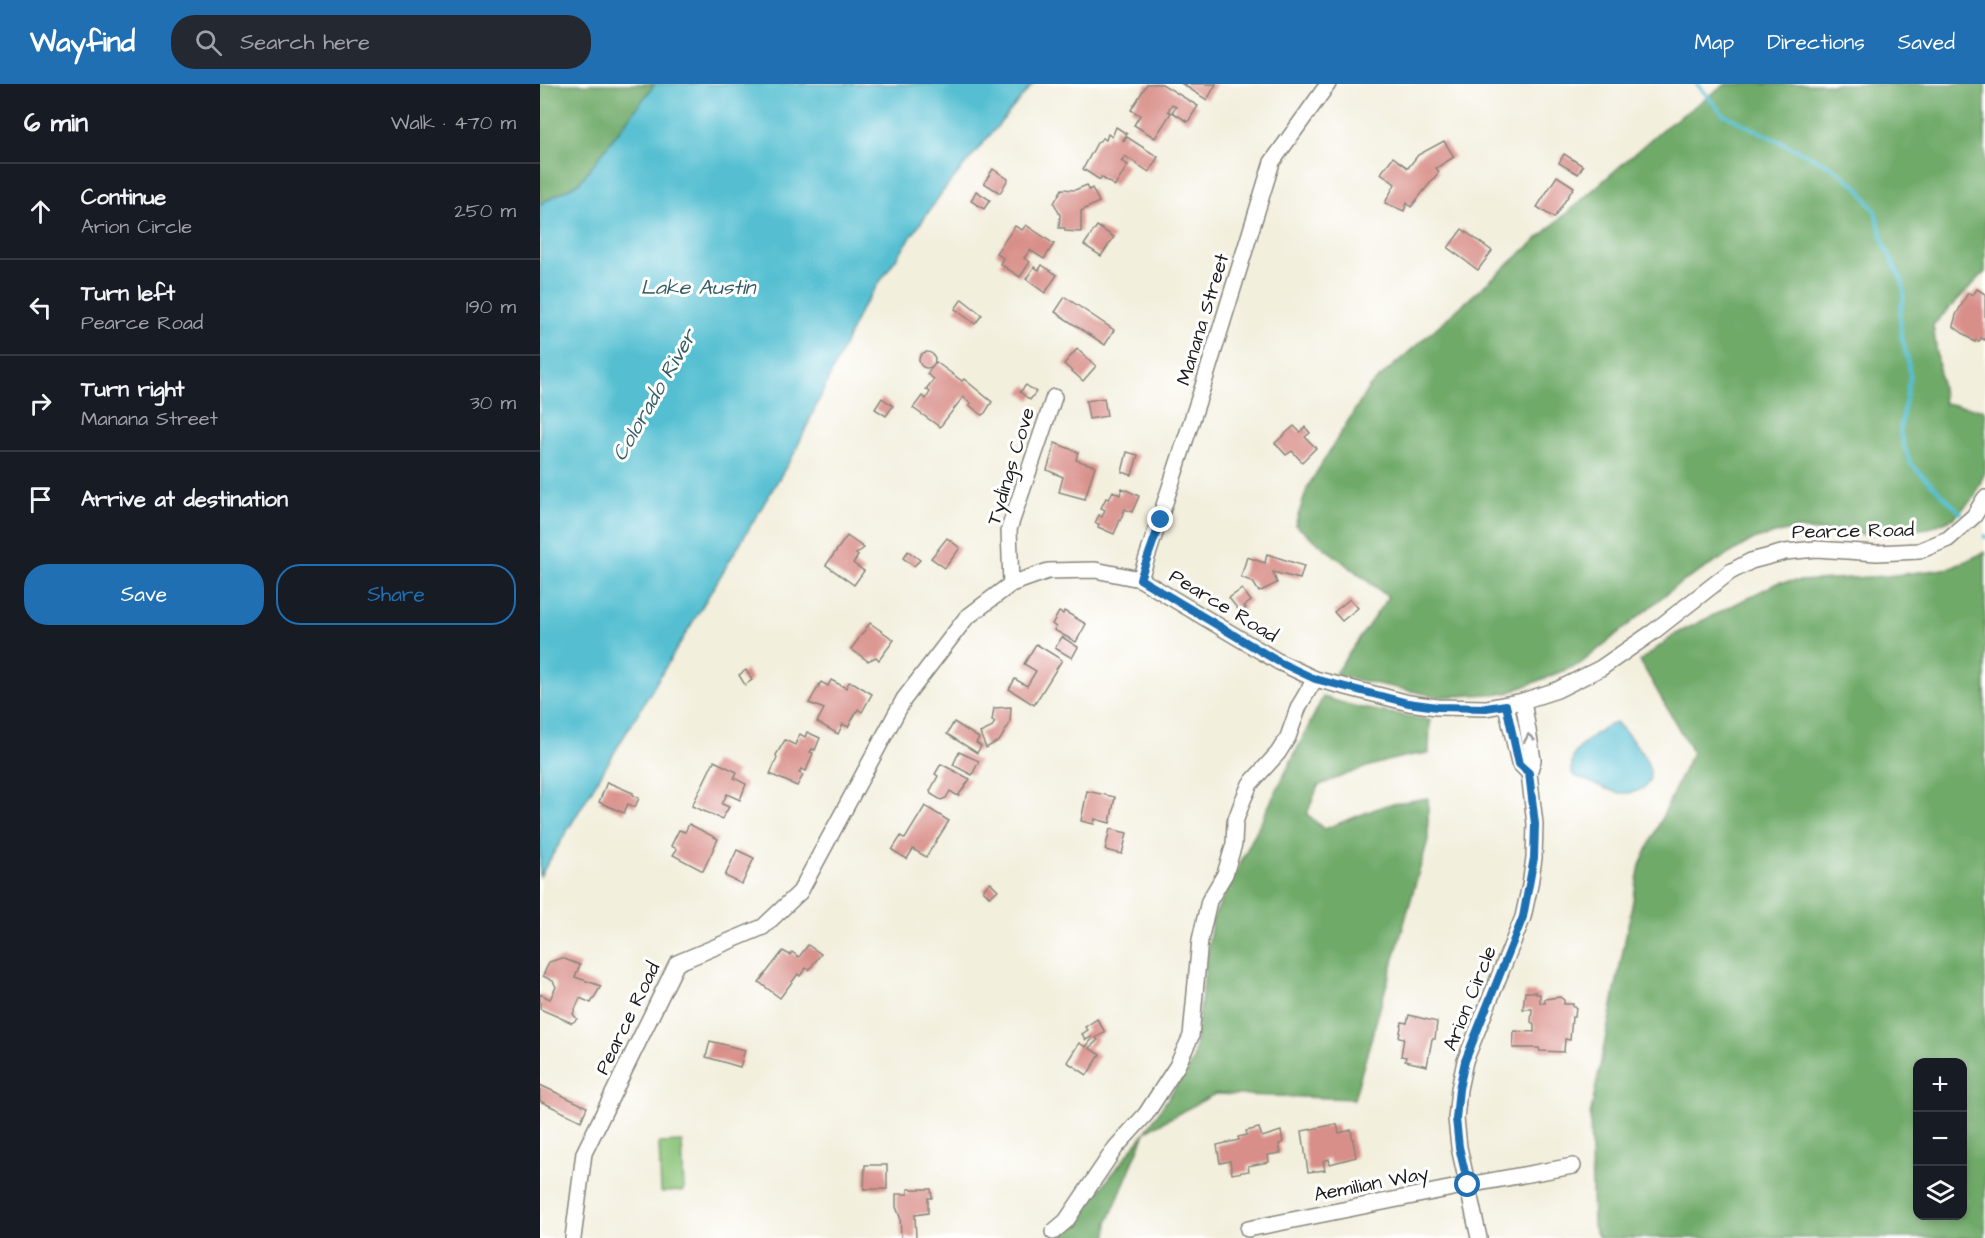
<!DOCTYPE html>
<meta charset="utf-8">
<style>
:root{--surface:#171b24;--page:#242831;--text:#f1f3f6;--muted:#9ea1a6;--line:#363941;--accent:#1f6fb2}
body{margin:0;font-family:"Architects Daughter",sans-serif;background:var(--page);color:var(--text)}
.controls{position:absolute;right:18px;bottom:18px;display:grid;overflow:hidden;border-radius:12px;box-shadow:0 3px 9px #0003}
.controls button{width:54px;height:54px;display:grid;place-items:center;padding:0;border:0;border-bottom:2px solid var(--line);background:var(--surface);color:var(--text);font:30px sans-serif}
.stop{position:absolute;width:18px;height:18px;margin:-14px;border:4px solid #1f6fb2;border-radius:50%;background:#fff}
.stop.end{background:#1f6fb2;border-color:#fff;box-shadow:0 2px 6px #0008}
.list{margin:0;padding:0;list-style:none}
h2{display:flex;justify-content:space-between;align-items:center;height:78px;margin:0;padding:0 24px;font-size:26px}
h2 small{font-size:20px;font-weight:400;color:var(--muted)}
.list li{display:grid;grid-template-columns:39px 1fr auto;gap:18px;align-items:center;box-sizing:border-box;height:96px;padding:0 24px;border-top:2px solid var(--line)}
.list b{display:block;font-size:22px;white-space:nowrap}
.list p{margin:0;font-size:20px;white-space:nowrap;color:var(--muted)}
.list em{font-size:20px;font-style:normal;color:var(--muted)}
.actions{display:flex;gap:12px;padding:18px 24px}
.actions a{flex:1;padding:14px 0;border:2px solid var(--accent);border-radius:24px;text-align:center;font-size:21px;color:var(--accent)}
.actions .main{background:var(--accent);color:#fff}
.icon{flex:none;width:33px;height:33px;fill:none;stroke:currentColor;stroke-width:2;stroke-linecap:round;stroke-linejoin:round}
.map{position:relative;flex:none;width:1445px;height:1154px;overflow:hidden}
header{display:flex;align-items:center;gap:36px;box-sizing:border-box;height:84px;padding:0 30px;background:var(--accent);color:#fff}
header strong{font-size:28px}
nav{display:flex;gap:33px;margin-inline-start:auto;font-size:21px}
.search{width:420px;height:54px;background:var(--page);display:flex;align-items:center;gap:15px;box-sizing:border-box;padding:0 21px;border-radius:24px;color:var(--muted);font-size:22px}
main{display:flex}
aside{flex:1;background:var(--surface)}
.map>svg:first-child{display:block}
</style>
<header>
<strong>Wayfind</strong>
<div class="search"><svg class="icon" aria-label="search" viewBox="0 0 24 24"><circle cx="10" cy="10" r="6"/><path d="M15 15l6 6"/></svg>Search here</div>
<nav><a>Map</a><a>Directions</a><a>Saved</a></nav>
</header>
<main>
<aside>
<h2>6 min<small>Walk · 470 m</small></h2>
<ul class="list">
<li><svg class="icon" aria-label="ahead" viewBox="0 0 24 24"><path d="M12 20V5M6 11l6-6 6 6"/></svg><div><b>Continue</b><p>Arion Circle</p></div><em>250 m</em></li>
<li><svg class="icon" aria-label="left" viewBox="0 0 24 24"><path d="M17 20v-9H6M10 6l-5 5 5 5"/></svg><div><b>Turn left</b><p>Pearce Road</p></div><em>190 m</em></li>
<li><svg class="icon" aria-label="right" viewBox="0 0 24 24"><path d="M7 20v-9h11M14 6l5 5-5 5"/></svg><div><b>Turn right</b><p>Manana Street</p></div><em>30 m</em></li>
<li><svg class="icon" aria-label="arrive" viewBox="0 0 24 24"><path d="M6 21V4h12l-3 4 3 4H6"/></svg><div><b>Arrive at destination</b></div></li>
</ul>
<div class="actions"><a class="main">Save</a><a>Share</a></div>
</aside>
<div class="map">
<svg width="1445" height="1154" viewBox="0 0 1445 1154">
<rect width="100%" height="100%" fill="#fff"/>
<filter id="ink" filterUnits="userSpaceOnUse"><feTurbulence type="fractalNoise" baseFrequency=".0167" numOctaves="2"/><feDisplacementMap in="SourceGraphic" scale="12" xChannelSelector="R" yChannelSelector="G"/><feConvolveMatrix kernelMatrix="1 2 1 2 8 2 1 2 1" color-interpolation-filters="sRGB"/></filter>
<filter id="wash" filterUnits="userSpaceOnUse"><feTurbulence type="fractalNoise" baseFrequency=".008" numOctaves="4" result="noise"/><feDisplacementMap in="SourceGraphic" scale="24" xChannelSelector="R" yChannelSelector="G"/><feGaussianBlur stdDeviation="1.35" result="paint"/><feColorMatrix in="noise" values="0 0 0 0 0 0 0 0 0 0 0 0 0 0 0 0 0 1.4 0 .05"/><feComposite in="paint" operator="in"/></filter>
<g filter="url(#wash)">
<rect width="100%" height="100%" fill="#f3efdd"/>
<polygon fill="#8bc479" stroke="#54704a" stroke-width="1.5" points="142,1058 144,1107 121,1108 119,1059"/>
<g fill="#70aa69" stroke="#466342" stroke-width="1.5" fill-rule="evenodd">
<polygon points="0,0 115,0 39,99 0,120"/>
<polygon points="1186,0 1445,0 1445,188 1393,241 1404,319 1445,326 1445,388 1434,413 1414,434 1389,444 1330,451 1254,445 1212,456 1136,502 1040,580 968,609 900,613 794,591 848,513 755,441 768,402 829,303 1121,46"/>
<path d="M 1445,468 L 1445,1154 L 1059,1154 L 1053,1142 L 1050,1032 L 1100,781 L 1152,668 L 1100,577 L 1136,550 L 1239,498 L 1347,492 L 1411,484 ZM 1378,978 L 1422,978 L 1422,1132 L 1378,1132 Z"/>
<path d="M 783,613 L 817,623 L 890,636 L 889,669 C 850,673 814,687 778,702 L 767,730 L 784,745 L 846,721 L 888,714 L 888,756 L 814,1015 L 675,1010 L 606,1047 L 568,1138 L 567,1154 L 522,1154 L 606,1047 L 653,977 L 672,836 Z"/>
</g>
<g fill="#55bfd1" stroke="#386e76" stroke-width="1.5">
<polygon points="115,0 493,0 403,107 321,225 255,368 0,792 0,120 39,99"/>
<path d="M 1076,638 C 1088,652 1127,688 1102,705 C 1096,708 1085,710 1079,709 C 1064,705 1049,697 1034,692 L 1031,686 C 1032,682 1032,675 1034,671 C 1041,659 1064,642 1076,638 Z"/>
</g>
<g fill="none" stroke-linecap="round" stroke-linejoin="round">
<g stroke="#55bfd1" stroke-width="4">
<polyline points="1157,0 1183,30 1292,83 1318,103 1335,127 1345,163 1363,199 1364,210 1360,230 1361,251 1368,276 1370,292 1360,347 1365,365 1371,380 1421,429"/>
<polyline points="1445,452 1445,453"/>
</g>
</g>
<g id="blocks">
<g fill="#d98f89">
<polygon points="607,0 622,0 658,22 648,38 632,28 636,23 632,20 628,27 631,29 615,54 594,41 600,31 591,26"/>
<polygon points="642,0 676,0 667,16"/>
<polygon points="576,43 587,50 583,56 584,57 587,53 618,73 609,88 585,72 581,77 588,81 575,102 561,93 560,96 543,85 557,59 563,54 566,56 568,50 572,53"/>
<polygon points="904,57 914,73 896,84 899,88 871,123 867,119 864,127 845,119 855,100 841,89 853,73 868,84 878,71"/>
<polygon points="1024,70 1043,82 1038,90 1019,79"/>
<polygon points="453,85 468,95 460,109 444,99"/>
<polygon points="1017,92 1034,103 1014,134 997,123"/>
<polygon points="547,101 549,106 552,104 559,118 541,127 541,148 525,147 525,144 519,144 520,131 514,119 522,105 535,106"/>
<polygon points="436,107 450,116 444,125 431,117"/>
<polygon points="486,141 514,160 504,175 490,166 484,174 490,178 480,193 460,180 463,174 456,169 475,142 482,146"/>
<polygon points="557,142 574,153 561,172 544,161"/>
<polygon points="922,145 952,167 938,186 908,164"/>
<polygon points="502,181 517,191 505,209 486,195 494,183 499,186"/>
<polygon points="1437,205 1445,210 1445,256 1441,254 1439,257 1436,256 1435,258 1413,242 1416,231 1428,209 1433,211"/>
<polygon points="525,213 574,246 565,261 515,228"/>
<polygon points="422,215 442,231 435,240 415,225"/>
<polygon points="537,265 556,282 543,297 524,280"/>
<circle cx="387" cy="276" r="8"/>
<polygon points="396,278 422,297 424,295 452,318 445,329 442,331 429,321 431,319 423,313 400,343 373,324 382,312 386,315 390,308 386,305 394,295 387,290"/>
<polygon points="486,301 496,308 490,316 480,308"/>
<polygon points="342,314 353,322 346,332 335,325"/>
<polygon points="564,314 567,332 549,335 546,317"/>
<polygon points="754,342 760,348 765,343 770,349 765,353 776,364 762,378 752,367 746,371 735,359"/>
<polygon points="515,359 538,368 536,376 555,382 545,415 519,408 523,393 507,386"/>
<polygon points="587,368 598,371 592,391 582,388"/>
<polygon points="582,404 599,412 592,428 585,425 574,450 558,443 559,440 555,439 559,431 562,433 565,426 561,424 566,414 569,415 573,407 580,411"/>
<polygon points="307,452 324,464 316,470 318,472 313,479 324,487 314,501 286,481"/>
<polygon points="407,454 420,464 405,484 391,474"/>
<polygon points="368,467 380,476 374,482 363,474"/>
<polygon points="727,470 764,482 760,495 733,488 737,499 719,508 713,498 701,493 707,473 725,479"/>
<polygon points="702,505 711,517 704,522 706,524 700,528 689,514"/>
<polygon points="810,515 818,524 802,537 794,528"/>
<polygon points="524,527 546,540 536,558 514,546 516,543 512,540 519,528 523,530"/>
<polygon points="330,539 354,556 339,576 336,573 328,577 311,565"/>
<polygon points="522,553 538,563 532,574 515,564"/>
<polygon points="496,560 522,576 494,621 469,605 475,595 487,602 496,587 484,580"/>
<polygon points="206,586 212,596 205,601 199,591"/>
<polygon points="291,596 306,604 309,598 314,599 332,610 322,628 318,625 308,643 303,640 298,650 277,638 284,625 269,619 281,598 288,602"/>
<polygon points="471,623 470,639 460,656 446,664 440,649 451,644 455,638 452,637 454,624"/>
<polygon points="414,638 439,654 436,659 441,662 437,669 407,650"/>
<polygon points="267,648 280,654 275,666 272,665 270,668 273,669 266,687 261,685 259,689 263,691 257,702 230,690 237,674 236,671 245,656 255,661 260,650 265,653"/>
<polygon points="419,668 439,677 432,691 413,681"/>
<polygon points="174,677 197,688 194,694 206,700 200,716 187,710 182,720 189,723 182,735 152,722"/>
<polygon points="401,680 430,695 418,712 410,707 406,714 401,716 391,710 390,707 398,692 395,690"/>
<polygon points="67,698 93,709 93,711 99,714 95,723 88,720 84,729 59,718"/>
<polygon points="547,707 575,713 570,739 555,735 554,740 541,737"/>
<polygon points="385,722 409,737 386,773 373,765 367,775 352,766 361,752 365,755"/>
<polygon points="149,740 178,755 163,787 133,771 137,765 131,762 139,746 145,748"/>
<polygon points="570,745 587,749 582,770 565,766"/>
<polygon points="197,766 214,774 202,800 185,792"/>
<polygon points="450,798 458,806 450,813 443,806"/>
<polygon points="268,861 281,870 269,886 266,884 260,892 258,890 240,914 219,898 243,867 250,871 252,868 259,873"/>
<polygon points="22,874 40,881 35,893 61,902 51,919 40,914 33,930 37,935 32,939 0,925 0,910 10,915 16,903 13,897 3,892 9,878"/>
<polygon points="985,908 996,908 996,910 1000,910 1000,919 1005,919 1005,915 1020,913 1024,916 1024,920 1033,920 1033,923 1036,923 1035,933 1032,933 1030,956 1025,955 1024,968 1000,967 999,964 973,964 974,947 994,948 994,940 991,938 992,925 983,925"/>
<polygon points="869,931 897,938 895,955 892,955 887,982 865,977 866,973 861,972 864,954 859,953 862,938 867,939"/>
<polygon points="557,935 565,948 556,954 558,956 549,964 560,971 547,991 527,978 539,959 546,963 552,955 551,953 546,956 542,950 548,946 545,943"/>
<polygon points="170,957 205,966 200,983 166,973"/>
<polygon points="0,1001 47,1023 41,1037 0,1017"/>
<polygon points="797,1040 799,1049 811,1046 816,1073 790,1080 789,1075 783,1077 785,1086 768,1088 762,1047"/>
<polygon points="719,1044 722,1053 741,1047 743,1059 739,1060 741,1069 728,1071 729,1078 708,1082 709,1087 692,1090 690,1077 680,1079 677,1061 699,1056 698,1053 707,1051 706,1047"/>
<polygon points="325,1081 347,1081 347,1105 324,1105"/>
<polygon points="368,1105 391,1105 392,1114 388,1114 388,1129 375,1131 376,1154 361,1154 360,1133 356,1123 356,1110 368,1110"/>
</g>
</g>
</g>
<g filter="url(#ink)">
<use href="#blocks" fill-opacity="0" stroke="#88867c" stroke-width="1.5"/>
<g fill="none" stroke-linecap="round" stroke-linejoin="round">
<defs>
<g id="minor">
<polyline points="600,495 663,302 732,78 788,0"/>
<polyline points="471,500 469,445 514,313"/>
<polyline points="966,621 979,679 989,689"/>
<polyline points="708,1145 928,1101 1033,1082"/>
<polyline points="513,1148 526,1137 576,1063 606,1030 637,982 651,952 660,856 669,817 685,790 694,760 695,738 703,716 710,700 738,669 748,653 759,622 775,595"/>
<polyline points="33,1154 44,1069 137,879 223,843 260,808 364,615 426,534 471,500 508,487 555,486 600,495 739,578 775,595 869,619 897,623 946,624 983,617 1017,606 1061,584 1113,548 1190,488 1211,477 1245,468 1276,465 1337,469 1379,467 1408,455 1434,432 1445,414"/>
<polyline points="939,1154 919,1063 916,1035 919,1005 925,977 983,833 990,801 994,774 995,740 989,689 993,676 983,617"/>
</g>
</defs>
<use href="#minor" stroke="#88867c" stroke-width="18"/>
<use href="#minor" stroke="#fff" stroke-width="15"/>
</g>
<defs><path id="oneway-chevron" d="M-2-3.5L2.5 0L-2 3.5" fill="none" stroke-width="1.6" stroke-linecap="round" stroke-linejoin="round" transform="scale(1.5)"/></defs>
<use stroke="#999" href="#oneway-chevron" transform="translate(989 654) rotate(-100)"/>
</g>
<g fill="none" stroke-linecap="round" stroke-linejoin="round" filter="url(#ink)">
<polyline stroke="#1f6fb2" stroke-width="8" points="621,436 600,495 739,578 775,595 868,619 897,623 946,624 966,621 979,680 989,689 995,740 994,774 983,833 925,977 919,1005 916,1035 919,1063 928,1101"/>
</g>
<g text-anchor="middle" stroke-width="6" stroke-linejoin="round" paint-order="stroke">
<g font-size="20" fill="#1c1c1c" stroke="#fff">
<text transform="translate(662 235) rotate(-73)" y="7">Manana Street</text>
<text transform="translate(470 382) rotate(-73)" y="7">Tydings Cove</text>
<text transform="translate(1313 446) rotate(-1)" y="7">Pearce Road</text>
<text transform="translate(684 521) rotate(31)" y="7">Pearce Road</text>
<text transform="translate(929 914) rotate(-68)" y="7">Arion Circle</text>
<text transform="translate(87 934) rotate(-64)" y="7">Pearce Road</text>
<text transform="translate(831 1099) rotate(-11)" y="7">Aemilian Way</text>
</g>
<g font-size="21" font-style="italic" fill="#335d64" stroke="#fff">
<text x="158" y="210">Lake Austin</text>
<text transform="translate(114 311) rotate(-60)" y="7">Colorado River</text>
</g>
</g>
</svg>
<div class="controls">
<button>+</button>
<button>−</button>
<button><svg class="icon" aria-label="layers" viewBox="0 0 24 24"><path d="M12 4l9 5-9 5-9-5zM3 14l9 5 9-5"/></svg></button>
</div>
<div class="stop" style="left:928px;top:1101px"></div>
<div class="stop end" style="left:621px;top:436px"></div>
</div>
</main>
